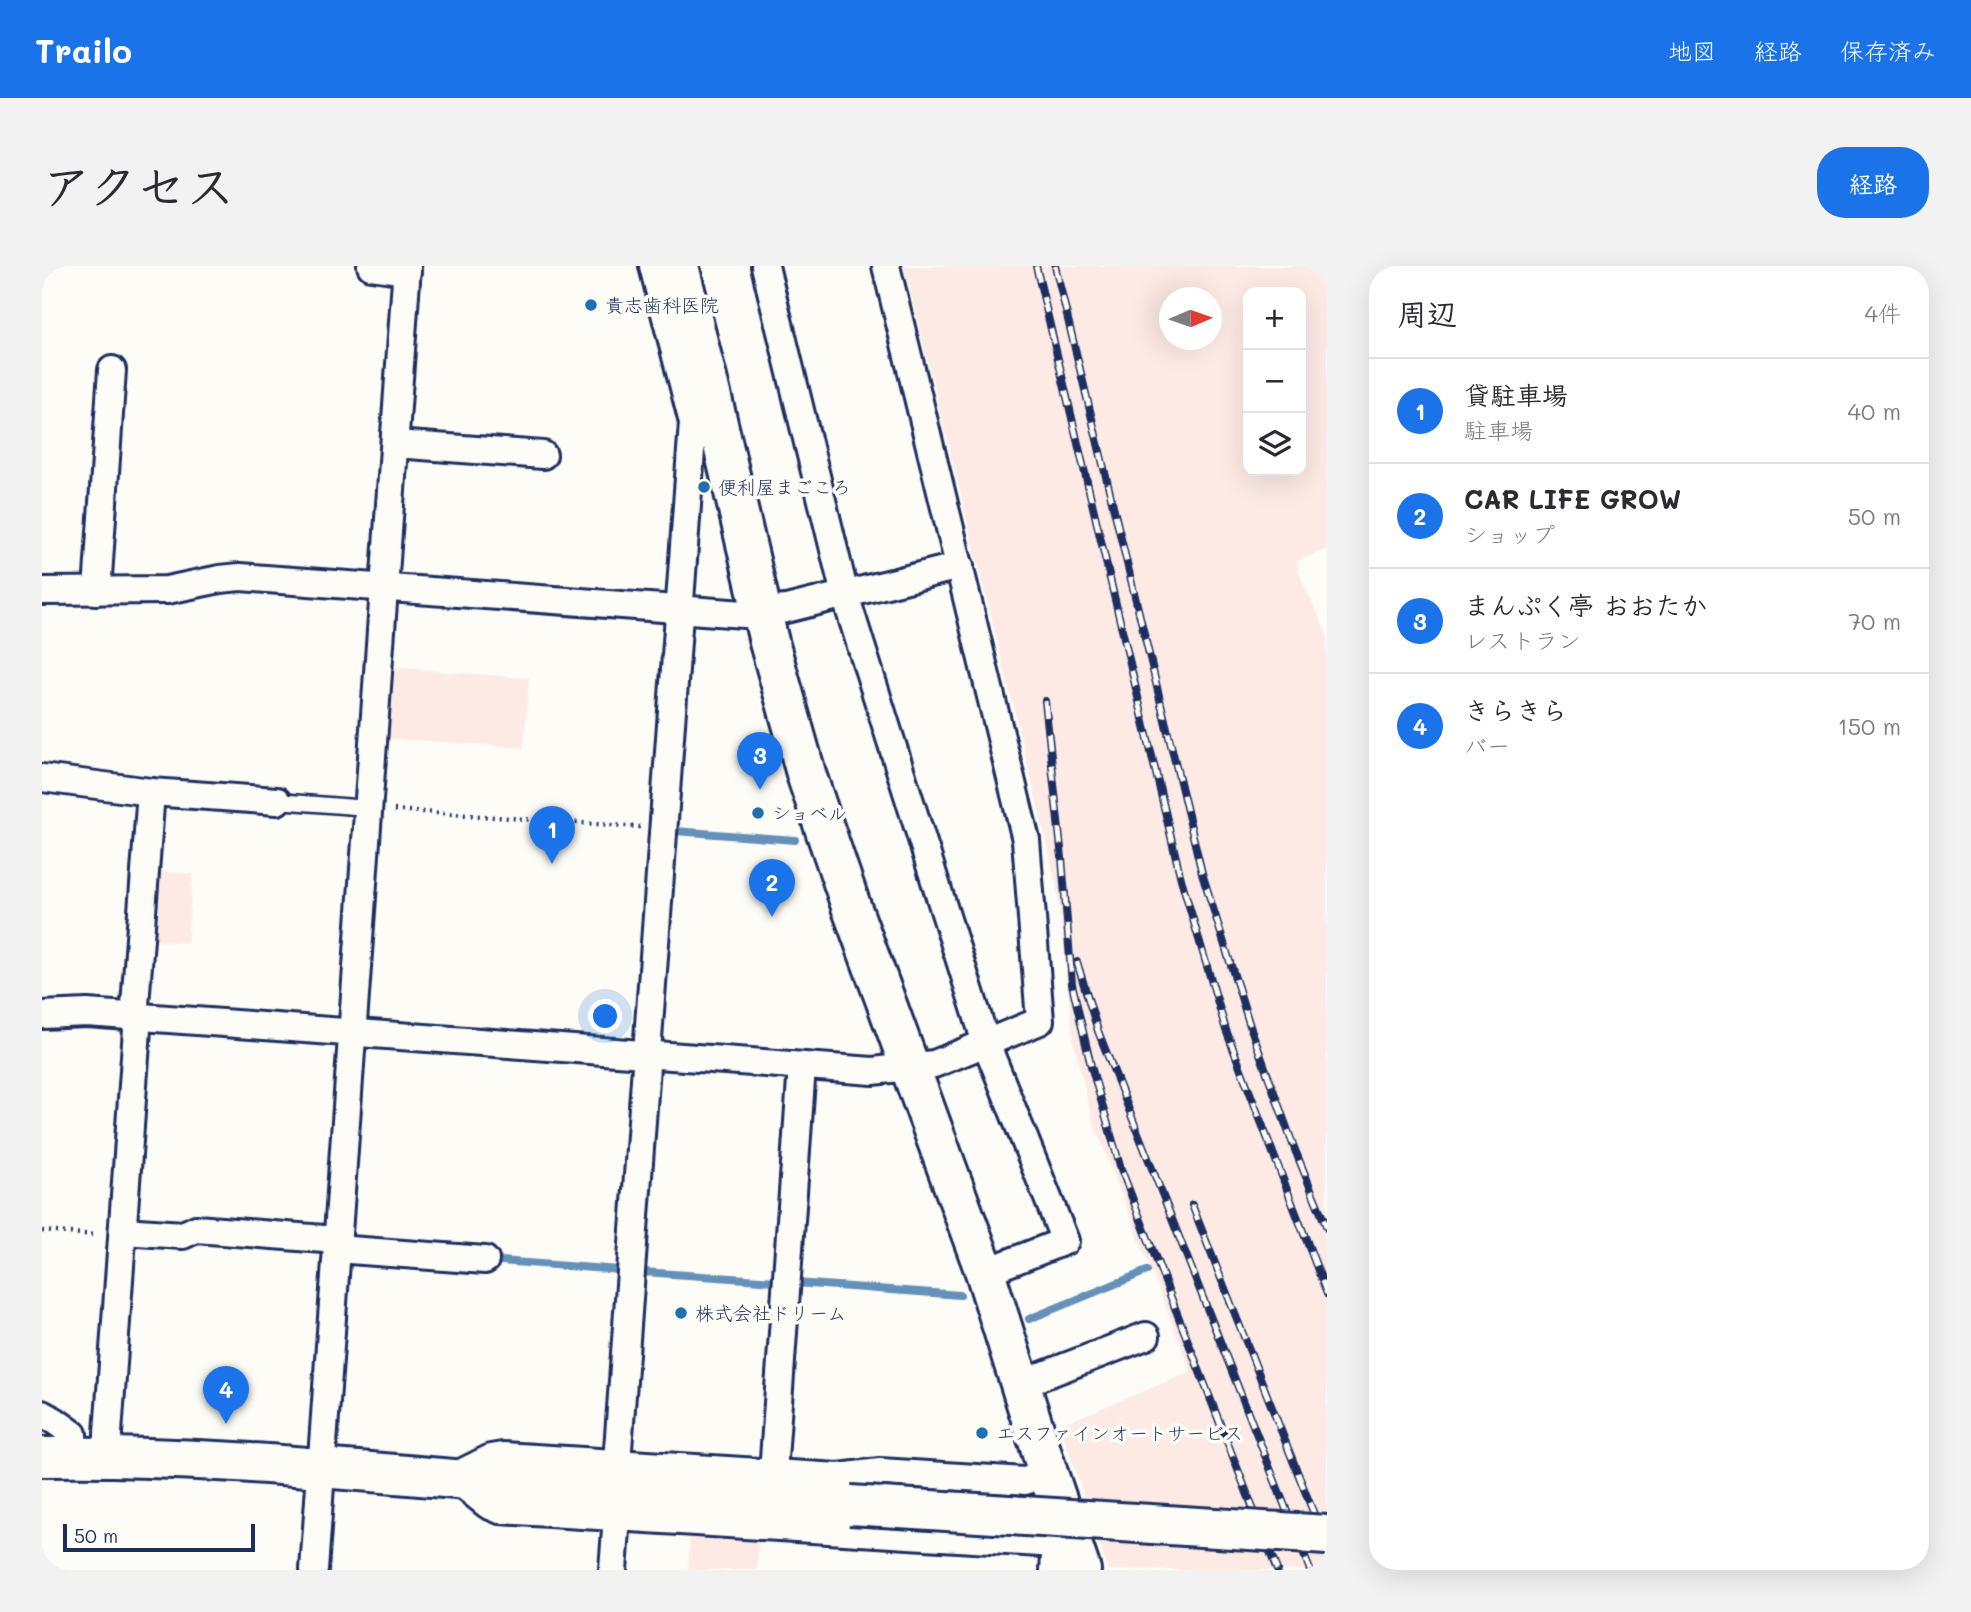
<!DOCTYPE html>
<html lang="ja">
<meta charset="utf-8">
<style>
:root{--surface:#fff;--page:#f2f2f3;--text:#2b2b33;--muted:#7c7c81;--line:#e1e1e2;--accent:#1a73e8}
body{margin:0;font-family:Mali,"Klee One",sans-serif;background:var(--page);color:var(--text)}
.controls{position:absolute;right:21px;top:21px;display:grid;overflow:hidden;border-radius:14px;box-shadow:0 7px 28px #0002}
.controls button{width:63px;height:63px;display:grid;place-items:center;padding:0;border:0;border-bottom:2px solid var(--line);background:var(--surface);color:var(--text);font:35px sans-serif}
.compass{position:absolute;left:1117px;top:21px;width:63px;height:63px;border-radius:50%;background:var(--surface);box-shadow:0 7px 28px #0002;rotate:88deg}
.scale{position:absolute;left:21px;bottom:18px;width:192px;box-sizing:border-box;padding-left:7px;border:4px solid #1b2f5e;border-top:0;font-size:19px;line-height:24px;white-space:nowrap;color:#1b2f5e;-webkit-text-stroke:5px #fdfcf7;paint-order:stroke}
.you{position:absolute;left:564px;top:751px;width:24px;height:24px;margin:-18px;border:5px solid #fff;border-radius:50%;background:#1a73e8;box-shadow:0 0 0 10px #1a73e833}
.badge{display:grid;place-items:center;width:46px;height:46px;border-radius:50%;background:var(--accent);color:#fff;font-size:23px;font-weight:700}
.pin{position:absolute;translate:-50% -58px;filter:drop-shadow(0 2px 4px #0008)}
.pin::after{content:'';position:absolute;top:37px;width:24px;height:21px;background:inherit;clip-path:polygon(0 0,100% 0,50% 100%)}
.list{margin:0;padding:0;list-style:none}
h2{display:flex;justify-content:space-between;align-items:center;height:91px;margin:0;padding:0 28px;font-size:30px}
h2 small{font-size:23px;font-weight:400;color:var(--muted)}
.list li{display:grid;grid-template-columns:46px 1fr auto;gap:21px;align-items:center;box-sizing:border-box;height:105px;padding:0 28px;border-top:2px solid var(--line)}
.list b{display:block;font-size:26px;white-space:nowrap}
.list p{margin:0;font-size:23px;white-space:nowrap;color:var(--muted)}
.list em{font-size:23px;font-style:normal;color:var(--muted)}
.icon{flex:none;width:38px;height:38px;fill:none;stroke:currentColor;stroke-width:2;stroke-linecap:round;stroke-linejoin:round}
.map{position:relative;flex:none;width:1285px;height:1304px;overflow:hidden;border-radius:28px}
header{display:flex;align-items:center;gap:42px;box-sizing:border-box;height:98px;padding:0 35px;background:var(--accent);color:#fff}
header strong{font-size:33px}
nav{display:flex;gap:38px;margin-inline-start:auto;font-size:24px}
.intro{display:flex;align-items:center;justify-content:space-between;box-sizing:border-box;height:168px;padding:0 42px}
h1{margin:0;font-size:49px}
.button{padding:18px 32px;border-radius:28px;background:var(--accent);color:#fff;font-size:24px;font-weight:700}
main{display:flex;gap:42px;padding:0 42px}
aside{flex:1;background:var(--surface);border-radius:28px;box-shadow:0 7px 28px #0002}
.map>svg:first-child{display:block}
</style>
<header>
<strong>Trailo</strong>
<nav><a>地図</a><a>経路</a><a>保存済み</a></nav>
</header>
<div class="intro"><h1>アクセス</h1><a class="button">経路</a></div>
<main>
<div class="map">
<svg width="1285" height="1304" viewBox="0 0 1285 1304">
<rect width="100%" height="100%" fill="#fdfcf7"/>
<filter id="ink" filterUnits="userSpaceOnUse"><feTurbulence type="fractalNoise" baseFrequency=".0143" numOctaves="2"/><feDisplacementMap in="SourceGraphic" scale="14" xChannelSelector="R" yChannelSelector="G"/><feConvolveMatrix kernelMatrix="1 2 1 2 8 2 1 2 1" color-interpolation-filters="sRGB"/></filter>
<g filter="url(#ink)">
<g fill="#fdeae5" fill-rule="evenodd">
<path d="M 862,0 L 1285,0 L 1285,283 L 1255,295 L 1257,308 L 1285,368 L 1285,1304 L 1066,1304 L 1018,1159 L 1149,1106 L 1050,853 L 1032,778 L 1015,623 L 1007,585 ZM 1206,26 L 1259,26 L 1259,205 L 1206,205 ZM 1128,32 L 1170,32 L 1170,74 L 1128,74 Z"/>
<polygon points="346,401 487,412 482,482 341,472"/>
<polygon points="109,605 151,608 145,677 104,674"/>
<polygon points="648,1267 717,1271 715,1304 646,1304"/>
</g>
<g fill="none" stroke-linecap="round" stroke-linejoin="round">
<g stroke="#6590b9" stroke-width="8">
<polyline points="633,565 753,574"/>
<polyline points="446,994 578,1004"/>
<polyline points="601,1006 735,1015"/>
<polyline points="754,1017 918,1029"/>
<polyline points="987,1053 1105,1005"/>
</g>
<defs>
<polyline id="lane" points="235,535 326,542"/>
<g id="street">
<polyline points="329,0 365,5"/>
<polyline points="611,0 651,157 668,153"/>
<polyline points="723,0 803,329 944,777 1023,975 943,1006"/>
<polyline points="353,178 501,189"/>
<polyline points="0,325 125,324 178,313 198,311 702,348 744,343 918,300"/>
<polyline points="55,325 70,104"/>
<polyline points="0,512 109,526 235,535"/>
<polyline points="0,749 45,747 831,805 892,798 998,755 984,574 844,0"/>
<polyline points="81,965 141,969 154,963 295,974"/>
<polyline points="294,983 443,994"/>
<polyline points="979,1118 1104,1070"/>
<polyline points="0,1148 13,1155 31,1168 32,1190"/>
<polyline points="66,1190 66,1167 95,763 93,739 109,526"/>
<polyline points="575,1197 651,157"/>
<polyline points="731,1207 760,800"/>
<polyline points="1006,1207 983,1215 838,1206 797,1211 461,1190 449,1192 411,1211 446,1239 458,1244 1014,1278 1029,1273"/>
<polyline points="272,1304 365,0"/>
<polyline points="571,1304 575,1251"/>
<polyline points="1012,1304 1014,1278"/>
</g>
<g id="secondary">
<polyline points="637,0 670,132 727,376 765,511 810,643 943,1006 1006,1207 1039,1304"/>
<path d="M 0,1191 C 159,1188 317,1206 475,1218 C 586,1226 697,1232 808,1239"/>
</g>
</defs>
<use href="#lane" stroke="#1b2f5e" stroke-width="19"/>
<use href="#street" stroke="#1b2f5e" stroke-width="32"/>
<use href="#secondary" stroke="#1b2f5e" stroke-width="44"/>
<g stroke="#1b2f5e" stroke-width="4.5" stroke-dasharray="2 5" stroke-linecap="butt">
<polyline points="352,544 598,561"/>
<polyline points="0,965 55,969"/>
</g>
<use href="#lane" stroke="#fdfcf7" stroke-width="14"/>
<use href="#street" stroke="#fdfcf7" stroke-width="26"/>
<use href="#secondary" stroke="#fdfcf7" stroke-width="38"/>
<defs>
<g id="rail">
<polyline points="994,0 1139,613 1184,764 1285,1028"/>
<polyline points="1013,0 1160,607 1208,760 1253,884 1285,962"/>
<polyline points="1003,435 1020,592 1030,718 1049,800 1079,903 1235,1304"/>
<polyline points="1035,696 1056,765 1268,1304"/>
<polyline points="1150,939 1285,1281"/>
</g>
</defs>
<use href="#rail" stroke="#1b2f5e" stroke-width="8"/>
<use href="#rail" stroke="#fdfcf7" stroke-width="5" stroke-dasharray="16" stroke-linecap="butt"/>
<defs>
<polyline id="secondary-bridge" points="808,1239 1285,1269"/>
</defs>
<use href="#secondary-bridge" stroke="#1b2f5e" stroke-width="44" stroke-linecap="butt"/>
<use href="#secondary-bridge" stroke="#fdfcf7" stroke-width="38"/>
</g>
</g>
<g fill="#1f6fb2" stroke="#fdfcf7" stroke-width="2.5">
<circle cx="549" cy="39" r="7"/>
<circle cx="662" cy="221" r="7"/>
<circle cx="716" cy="547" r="7"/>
<circle cx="639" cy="1047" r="7"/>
<circle cx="940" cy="1167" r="7"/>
</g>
<g text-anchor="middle" stroke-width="7" stroke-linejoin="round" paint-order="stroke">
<g font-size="19" fill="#1b2f5e" stroke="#fdfcf7" text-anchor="start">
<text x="563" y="46">貴志歯科医院</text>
<text x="676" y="228">便利屋まごころ</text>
<text x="730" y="554">ショベル</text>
<text x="653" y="1054">株式会社ドリーム</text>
<text x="954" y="1174">エスファインオートサービス</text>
</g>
</g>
</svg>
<div class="controls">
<button>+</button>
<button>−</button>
<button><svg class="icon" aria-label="layers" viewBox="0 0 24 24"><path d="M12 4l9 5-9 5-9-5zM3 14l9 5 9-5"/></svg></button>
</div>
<svg class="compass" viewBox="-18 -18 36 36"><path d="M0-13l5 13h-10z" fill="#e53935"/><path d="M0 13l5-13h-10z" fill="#7c7c81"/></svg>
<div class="scale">50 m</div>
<div class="you"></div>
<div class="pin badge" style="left:510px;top:598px">1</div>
<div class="pin badge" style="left:730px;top:651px">2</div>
<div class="pin badge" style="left:718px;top:524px">3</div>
<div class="pin badge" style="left:184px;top:1158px">4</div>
</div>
<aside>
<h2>周辺<small>4件</small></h2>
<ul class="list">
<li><span class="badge">1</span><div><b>貸駐車場</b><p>駐車場</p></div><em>40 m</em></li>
<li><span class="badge">2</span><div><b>CAR LIFE GROW</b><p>ショップ</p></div><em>50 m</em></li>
<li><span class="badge">3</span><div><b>まんぷく亭 おおたか</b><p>レストラン</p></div><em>70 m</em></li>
<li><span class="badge">4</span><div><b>きらきら</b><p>バー</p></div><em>150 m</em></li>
</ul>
</aside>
</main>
